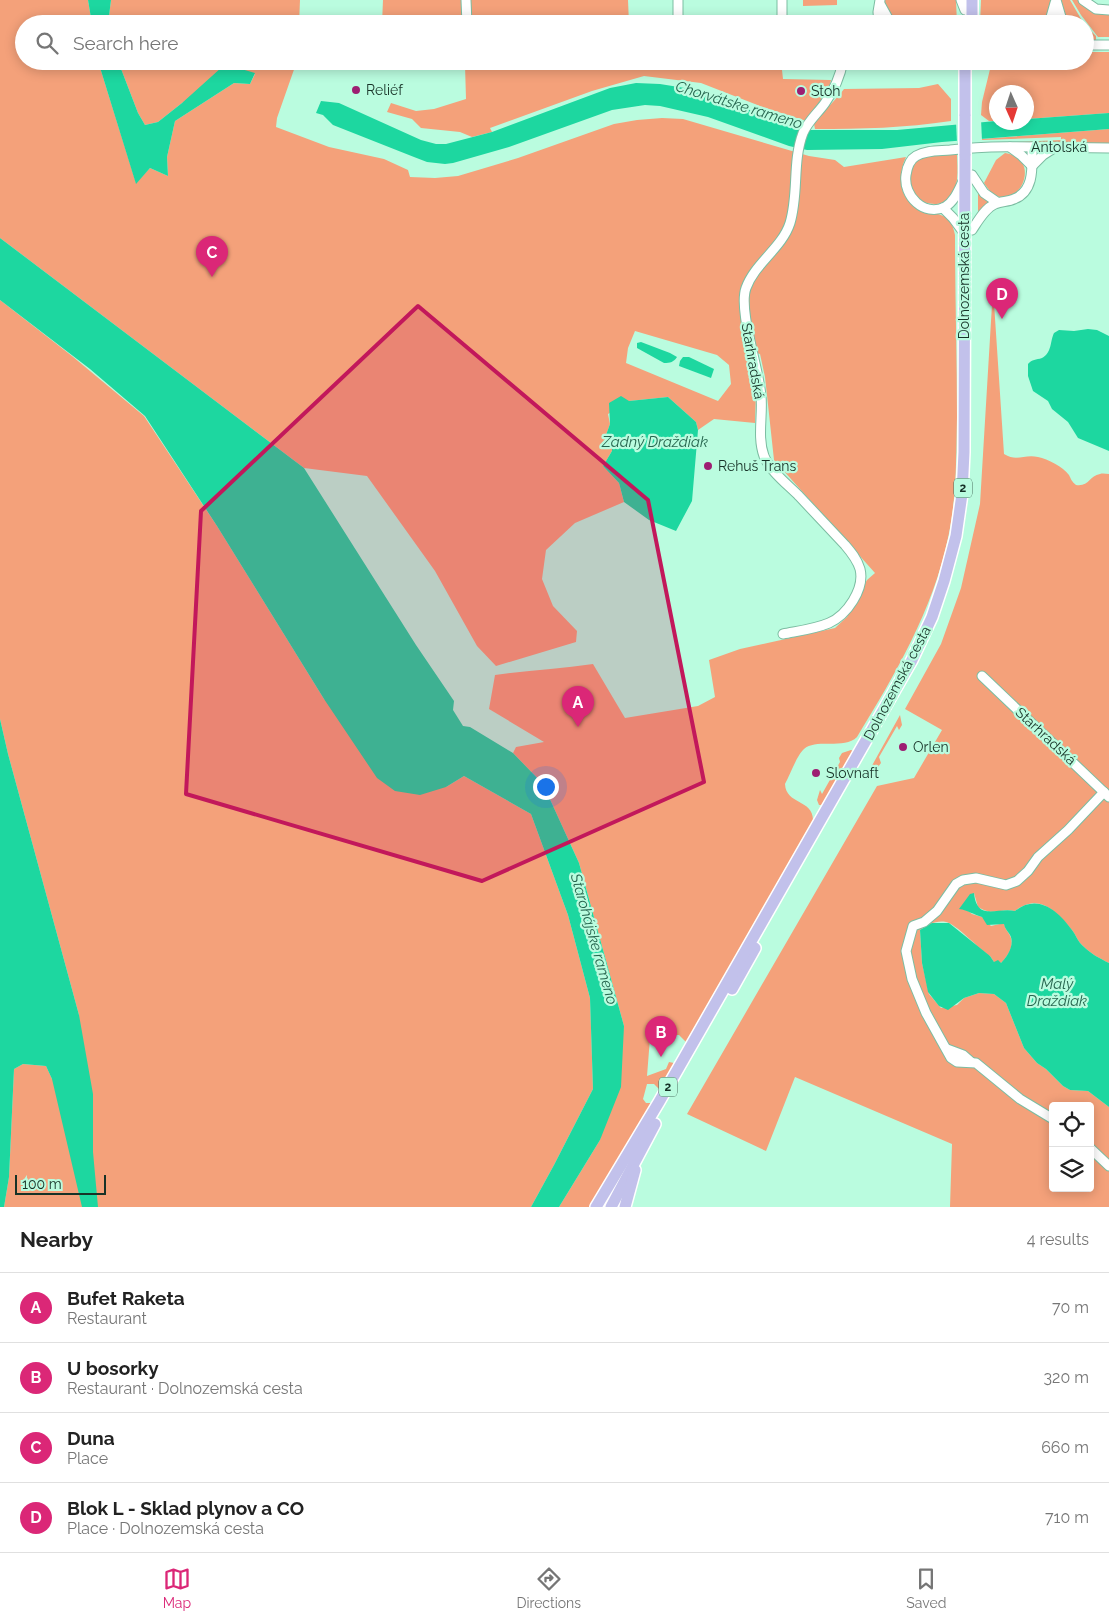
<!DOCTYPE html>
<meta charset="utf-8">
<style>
:root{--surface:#fff;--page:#f6f6f6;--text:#222;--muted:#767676;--line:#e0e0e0;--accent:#db2777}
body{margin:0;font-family:Raleway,sans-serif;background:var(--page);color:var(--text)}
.controls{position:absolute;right:15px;bottom:15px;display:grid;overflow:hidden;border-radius:5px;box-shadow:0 2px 12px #0003}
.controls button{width:45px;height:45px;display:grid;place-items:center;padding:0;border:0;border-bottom:1px solid var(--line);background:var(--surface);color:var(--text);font:25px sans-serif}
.compass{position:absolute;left:989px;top:85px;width:45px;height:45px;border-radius:50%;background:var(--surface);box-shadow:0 2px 12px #0003;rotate:177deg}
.scale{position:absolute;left:15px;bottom:12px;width:91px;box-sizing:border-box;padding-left:5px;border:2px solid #173227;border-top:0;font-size:14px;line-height:18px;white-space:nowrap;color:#173227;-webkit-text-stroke:4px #bafcdf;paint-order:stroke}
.you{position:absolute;left:545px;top:786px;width:18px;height:18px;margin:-12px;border:4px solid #fff;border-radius:50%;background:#1a73e8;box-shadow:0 0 0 8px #1a73e833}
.badge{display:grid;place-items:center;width:32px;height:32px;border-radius:50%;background:var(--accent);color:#fff;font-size:16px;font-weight:700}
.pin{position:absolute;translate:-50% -41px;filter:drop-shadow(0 1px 2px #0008)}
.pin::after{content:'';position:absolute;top:26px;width:18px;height:15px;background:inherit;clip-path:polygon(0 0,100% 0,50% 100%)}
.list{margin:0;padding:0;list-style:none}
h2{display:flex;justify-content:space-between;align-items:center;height:65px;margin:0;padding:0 20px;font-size:21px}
h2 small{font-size:16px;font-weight:400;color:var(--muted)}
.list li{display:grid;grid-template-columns:32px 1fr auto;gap:15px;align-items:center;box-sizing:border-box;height:70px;padding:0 20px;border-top:1px solid var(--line)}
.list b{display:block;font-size:19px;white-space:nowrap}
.list p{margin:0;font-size:16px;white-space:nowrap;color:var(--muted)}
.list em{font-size:16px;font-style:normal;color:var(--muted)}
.icon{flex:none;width:28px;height:28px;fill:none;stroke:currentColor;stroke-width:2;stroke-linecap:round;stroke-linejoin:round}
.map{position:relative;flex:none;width:1109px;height:1207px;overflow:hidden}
.search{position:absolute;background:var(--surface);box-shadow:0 2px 12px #0003;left:15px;right:15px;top:15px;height:55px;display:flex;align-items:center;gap:12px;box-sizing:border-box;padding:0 18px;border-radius:28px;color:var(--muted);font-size:19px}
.sheet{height:345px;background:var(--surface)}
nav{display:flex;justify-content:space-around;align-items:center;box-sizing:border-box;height:70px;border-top:1px solid var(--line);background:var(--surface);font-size:14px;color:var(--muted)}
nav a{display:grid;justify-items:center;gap:2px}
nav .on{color:var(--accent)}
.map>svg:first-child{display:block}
</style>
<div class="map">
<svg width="1109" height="1207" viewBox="0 0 1109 1207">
<rect width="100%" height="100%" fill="#bafcdf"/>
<g fill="#f4a17a" fill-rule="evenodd">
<path d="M 0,0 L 88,0 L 92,24 L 24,24 L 24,61 L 98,61 L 136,183 L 150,168 L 168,176 L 167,157 L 175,121 L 234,83 L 250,84 L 255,74 L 182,103 L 158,122 L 145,125 L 138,113 L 118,61 L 297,61 L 277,118 L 276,127 L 329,147 L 384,159 L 408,170 L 410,177 L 435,178 L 458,176 L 518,158 L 614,124 L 637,120 L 662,118 L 683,119 L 809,156 L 835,160 L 844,167 L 906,157 C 898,173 898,199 918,208 C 935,216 951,210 955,235 C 955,296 957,356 957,417 C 956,457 957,498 948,538 C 933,610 895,675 857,737 C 844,750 816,738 804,749 C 797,755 790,775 785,784 C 786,805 813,799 813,820 L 686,1042 L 679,1035 L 673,1035 L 672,1043 L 650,1038 L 647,1076 L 666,1069 L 669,1062 L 674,1063 L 659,1089 L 654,1084 L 647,1084 L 643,1099 L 646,1103 L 651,1103 L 592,1207 L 559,1207 L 600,1140 L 624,1026 L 579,863 L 543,784 L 513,753 L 516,747 L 544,742 L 489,709 L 495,675 C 528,670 560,669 593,664 L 625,718 L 698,706 L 715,697 L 709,660 L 740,649 L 835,628 L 847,617 L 867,580 L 875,573 L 774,460 L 765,377 L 760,354 L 746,350 L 756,391 L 755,423 L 714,419 L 698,430 L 696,422 L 668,397 L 629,401 L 608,414 L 610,424 L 606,435 L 612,443 L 612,451 L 603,466 L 619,483 L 624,502 L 575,523 L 546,550 L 542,579 L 553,606 L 577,631 L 576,642 L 496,666 L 477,646 L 435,571 L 367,476 L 304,468 L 0,238 ZM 635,331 L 717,355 L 729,365 L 731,384 L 718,401 L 626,363 L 628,348 Z"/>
<polygon points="111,0 300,0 299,24 108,24"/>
<polygon points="383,0 628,0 629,24 382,24"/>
<polygon points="803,0 837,0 837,5 803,6"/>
<polygon points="885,0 956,0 957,24 895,24 885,10"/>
<polygon points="981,0 1051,0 1052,4 1045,24 980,24"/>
<polygon points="1060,0 1070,0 1084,24 1068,24 1062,15"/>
<path d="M 1072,0 L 1079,0 C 1088,10 1096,12 1109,14 L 1109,37 L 1098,37 L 1081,15 Z"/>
<polygon points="1085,25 1096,36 1096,40 1085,40"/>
<polygon points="1085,52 1109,52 1109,113 1027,119 1026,92 996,92 996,121 989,121 981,115 982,102 992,61 1085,61"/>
<polygon points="381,61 781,61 783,79 831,80 828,93 806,121 760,106 701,83 644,76 592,91 490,128 492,132 472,137 460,132 421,128 412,119 387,112 391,103 416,111 434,109 466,99 465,65 412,66"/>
<path d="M 938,84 L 951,99 L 951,121 C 905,128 861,129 815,129 L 814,124 C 823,111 835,101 844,89 L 919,88 Z"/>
<polygon points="1109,129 1109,143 997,143 1061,140 1061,137 982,140 982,139"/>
<path d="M 957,152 C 957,161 958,171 957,180 C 953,206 934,209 915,198 L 908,181 L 909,173 L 914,163 L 925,156 Z"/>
<path d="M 1005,153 C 1049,160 1010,226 984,183 L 996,160 Z"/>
<polygon points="978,191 990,203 978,214"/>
<path d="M 993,288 L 1004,454 C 1017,462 1024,454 1038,457 C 1048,459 1063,467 1069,475 C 1071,479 1072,482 1076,485 C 1089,487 1089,476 1100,474 C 1103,473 1106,474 1109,474 L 1109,963 C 1099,958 1091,954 1083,946 C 1078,942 1076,935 1072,930 C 1057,911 1038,892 1015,911 C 999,908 994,917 978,907 L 974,893 L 967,910 L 972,914 L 982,917 L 991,926 L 1004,923 C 1005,930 1009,932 1011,938 C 1014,947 1007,957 1001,963 L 994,962 L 990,956 C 980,950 955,923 946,922 C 936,920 928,925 920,930 L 922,963 L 929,994 L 941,1008 L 957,1005 L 964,998 L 979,993 L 994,994 L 1006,1003 L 1024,1048 L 1037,1063 L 1046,1069 L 1063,1086 L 1070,1090 L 1088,1091 L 1109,1107 L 1109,1207 L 950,1207 L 952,1144 L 795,1077 L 766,1151 L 687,1114 L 877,786 L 914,778 L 942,730 L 905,709 L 941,644 L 961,588 L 980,504 ZM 1053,1106 L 1090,1106 L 1090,1188 L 1053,1188 Z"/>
<polygon points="0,300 72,356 144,416 217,526 324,699 446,787 464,776 531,814 568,915 590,998 593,1089 554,1165 531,1207 4,1207 9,1177 14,1069 23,1064 46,1066 52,1079 79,1015 8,754 0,719"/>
<polygon points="900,715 902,725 899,730 897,726 879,757 881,763 878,767 869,771"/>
<polygon points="851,750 853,751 822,805 819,805 817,800 820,790 822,794 840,762 839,758 842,753"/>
</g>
<g fill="#1dd7a0">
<polygon points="88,0 111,0 108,24 92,24"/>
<polygon points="98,61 118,61 138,113 145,125 158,122 182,103 222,67 231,66 255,73 250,84 234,83 175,121 167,157 168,176 150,168 136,184"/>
<polygon points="636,83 660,84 691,89 721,99 792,126 811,130 897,130 996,121 996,122 1026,122 1027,119 1109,113 1109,129 942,142 882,149 807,150 789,146 708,117 660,106 645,105 612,110 509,147 453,163 445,164 427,162 414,157 333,125 323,115 316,113 321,101 339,103 421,140 436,144 446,144 492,132 610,88"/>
<polygon points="0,238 304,468 416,645 454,701 453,710 463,726 470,727 513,753 543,784 579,863 624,1026 621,1087 600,1140 559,1207 531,1207 554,1165 593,1089 590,998 568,915 531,814 464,776 446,787 420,795 395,791 377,778 324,699 217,526 145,416 90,369 0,300"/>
<path d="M 1088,329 L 1097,330 L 1109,336 L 1109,451 L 1078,438 L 1068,422 L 1052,409 L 1048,401 L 1033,391 L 1028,376 L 1028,364 C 1032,359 1036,360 1042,358 C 1052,353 1050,341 1054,333 L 1059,330 L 1074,331 Z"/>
<path d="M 641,342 L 670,353 L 677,357 C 674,362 670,363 664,363 L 637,348 L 637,343 Z"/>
<polygon points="683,357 689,357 714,369 711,378 679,366 680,361"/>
<polygon points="621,396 629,401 668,397 696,422 698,430 692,501 676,531 649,520 624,502 619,483 603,466 612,451 612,443 606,435 610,424 609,403"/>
<polygon points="0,719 8,754 79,1015 93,1094 93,1152 98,1207 82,1207 52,1079 46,1066 23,1064 14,1069 9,1177 4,1207 0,1207"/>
<path d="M 974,893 C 977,922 997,907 1015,911 C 1037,893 1058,910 1072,930 C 1076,935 1078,942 1083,946 C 1091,954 1099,958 1109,963 L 1109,1107 L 1088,1091 L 1070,1090 L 1063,1086 L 1046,1069 L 1037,1063 L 1024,1048 L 1006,1003 L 994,994 L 979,993 L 964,998 L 948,1010 L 939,1006 L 928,992 L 922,963 L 920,930 L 932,923 L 949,923 L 990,956 L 994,962 L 998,960 L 1001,963 C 1008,956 1015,944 1010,935 C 1007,930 1005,929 1004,924 L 987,925 L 982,917 C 974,915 968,910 959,909 L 970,894 Z"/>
</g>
<polygon fill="#bafcdf" points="981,119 982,141 957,143 956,121"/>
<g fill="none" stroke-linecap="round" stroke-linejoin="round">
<defs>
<g id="minor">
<polyline points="466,0 467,24"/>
<polyline points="678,0 678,24"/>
<polyline points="782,0 782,24"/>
<polyline points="961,0 965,10"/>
<polyline points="1056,0 1063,24"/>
<polyline points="1083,0 1096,9 1109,10"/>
<polyline points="880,4 891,24"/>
<polyline points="879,24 878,12 880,0"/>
<polyline points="1049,24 1055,3"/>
<polyline points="1085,45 1109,45"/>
<polyline points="1010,147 1021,155 1032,166"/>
<polyline points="1032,166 1043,155 1054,148"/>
<polyline points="972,175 984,193 997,202"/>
<path d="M 964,179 C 959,189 955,201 945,207 C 924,217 903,196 906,175 C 907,168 909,160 916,156 C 926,150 939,151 950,150 C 1002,144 1056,148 1109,148"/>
<polyline points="943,208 953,218 964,233"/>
<path d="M 972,230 C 978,221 985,208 995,204 C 1001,201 1008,202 1014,199 C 1035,191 1032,166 1032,147"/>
<path d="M 783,634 C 798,631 815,629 829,623 C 847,615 865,589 860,569 C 857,559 851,552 845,545 C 830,529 814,512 799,496 C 787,484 770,471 764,456 C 757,437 763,415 761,396 C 759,369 738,310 746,288 C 755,263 782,248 790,223 C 799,193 792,162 803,133 C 808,121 818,113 825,103 C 835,89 840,77 843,61"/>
<polyline points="982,676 1109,797"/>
<polyline points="947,1049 963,1055 971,1062"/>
<polyline points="1053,1119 1020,1099 976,1063 957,1062 951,1058 926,1013 912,979 906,951 913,926 924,922 937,911 956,884 963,880 976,878 1006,885 1017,881 1028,871 1038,857 1068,830 1104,792"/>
<polyline points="1090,1148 1109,1166"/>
</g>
<g id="major">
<polyline points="972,24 972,0"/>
<polyline points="965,61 965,116"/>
<polyline points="732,989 755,948"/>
<polyline points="596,1207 659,1102 912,660 932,617 944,581 956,536 962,494 964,452 965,154"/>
<polyline points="611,1207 655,1124"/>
<polyline points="625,1207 635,1170"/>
</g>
</defs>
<use href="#minor" stroke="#7cbda2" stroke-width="11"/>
<use href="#major" stroke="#fff" stroke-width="14"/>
<use href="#minor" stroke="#fff" stroke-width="9"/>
<use href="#major" stroke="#c2c1eb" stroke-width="11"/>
<defs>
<polyline id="major-bridge" points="965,154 965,116"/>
</defs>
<use href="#major-bridge" stroke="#fff" stroke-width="14" stroke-linecap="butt"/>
<use href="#major-bridge" stroke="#c2c1eb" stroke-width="11"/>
</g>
<path fill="#c2185b" fill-opacity="0.2" stroke="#c2185b" stroke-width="4" stroke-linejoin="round" d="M 418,306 L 648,500 L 704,782 L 482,881 L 186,794 L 201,511 Z"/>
<g fill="#9d1e72" stroke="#bafcdf" stroke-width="2">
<circle cx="356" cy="90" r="5"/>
<circle cx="801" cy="91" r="5"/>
<circle cx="708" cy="466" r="5"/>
<circle cx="903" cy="747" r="5"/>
<circle cx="816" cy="773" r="5"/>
</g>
<g text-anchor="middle" stroke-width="4.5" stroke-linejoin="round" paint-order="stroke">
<g fill="#bafcdf" stroke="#486f5e" stroke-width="1">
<rect x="954" y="478.5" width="18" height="19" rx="4"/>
<rect x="659" y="1077.5" width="18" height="19" rx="4"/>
</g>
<g font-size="12" font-weight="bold" fill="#173227">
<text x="963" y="492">2</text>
<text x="668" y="1091">2</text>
</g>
<g font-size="14" fill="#173227" stroke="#bafcdf" text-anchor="start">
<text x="366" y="95">Reliéf</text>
<text x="811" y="96">Stoh</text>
<text x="718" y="471">Rehuš Trans</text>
<text x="913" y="752">Orlen</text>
<text x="826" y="778">Slovnaft</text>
</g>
<g font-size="14" fill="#173227" stroke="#bafcdf">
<text x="1059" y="152">Antolská</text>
<text transform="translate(964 276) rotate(-90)" y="5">Dolnozemská cesta</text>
<text transform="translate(753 361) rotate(80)" y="5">Starhradská</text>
<text transform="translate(897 683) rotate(-62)" y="5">Dolnozemská cesta</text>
<text transform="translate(1046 736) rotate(43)" y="5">Starhradská</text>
</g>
<g font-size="15" font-style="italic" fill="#26654e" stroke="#bafcdf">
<text transform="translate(739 105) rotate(17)" y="5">Chorvátske rameno</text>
<text x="655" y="447">Zadný Draždiak</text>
<text transform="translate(594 939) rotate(74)" y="5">Starohájske rameno</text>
<text x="1057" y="989">Malý<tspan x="1057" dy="17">Draždiak</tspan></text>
</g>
</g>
</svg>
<div class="controls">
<button><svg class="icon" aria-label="locate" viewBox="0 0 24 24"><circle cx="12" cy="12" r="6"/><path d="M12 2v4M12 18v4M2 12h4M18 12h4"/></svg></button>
<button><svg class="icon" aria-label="layers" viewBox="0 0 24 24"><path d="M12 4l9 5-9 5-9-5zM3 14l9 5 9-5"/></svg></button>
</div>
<svg class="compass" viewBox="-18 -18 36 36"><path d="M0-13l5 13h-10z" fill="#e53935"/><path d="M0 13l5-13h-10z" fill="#767676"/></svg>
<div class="scale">100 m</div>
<div class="you"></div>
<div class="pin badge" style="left:578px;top:727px">A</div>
<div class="pin badge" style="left:661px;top:1057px">B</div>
<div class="pin badge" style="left:212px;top:277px">C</div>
<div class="pin badge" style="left:1002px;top:319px">D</div>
<div class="search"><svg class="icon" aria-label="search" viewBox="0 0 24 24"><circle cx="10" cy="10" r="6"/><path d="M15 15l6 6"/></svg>Search here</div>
</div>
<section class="sheet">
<h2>Nearby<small>4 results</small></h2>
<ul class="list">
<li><span class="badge">A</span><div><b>Bufet Raketa</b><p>Restaurant</p></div><em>70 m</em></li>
<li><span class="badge">B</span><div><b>U bosorky</b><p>Restaurant · Dolnozemská cesta</p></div><em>320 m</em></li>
<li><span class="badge">C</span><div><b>Duna</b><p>Place</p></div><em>660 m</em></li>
<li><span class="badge">D</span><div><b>Blok L - Sklad plynov a CO</b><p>Place · Dolnozemská cesta</p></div><em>710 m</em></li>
</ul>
</section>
<nav>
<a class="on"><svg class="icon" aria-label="map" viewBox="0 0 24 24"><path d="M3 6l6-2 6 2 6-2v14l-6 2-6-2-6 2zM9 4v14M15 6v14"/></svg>Map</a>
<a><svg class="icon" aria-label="directions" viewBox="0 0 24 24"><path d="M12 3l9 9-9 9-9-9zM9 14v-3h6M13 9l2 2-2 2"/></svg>Directions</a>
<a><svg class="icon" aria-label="saved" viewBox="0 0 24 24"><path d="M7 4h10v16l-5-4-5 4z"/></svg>Saved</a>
</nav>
